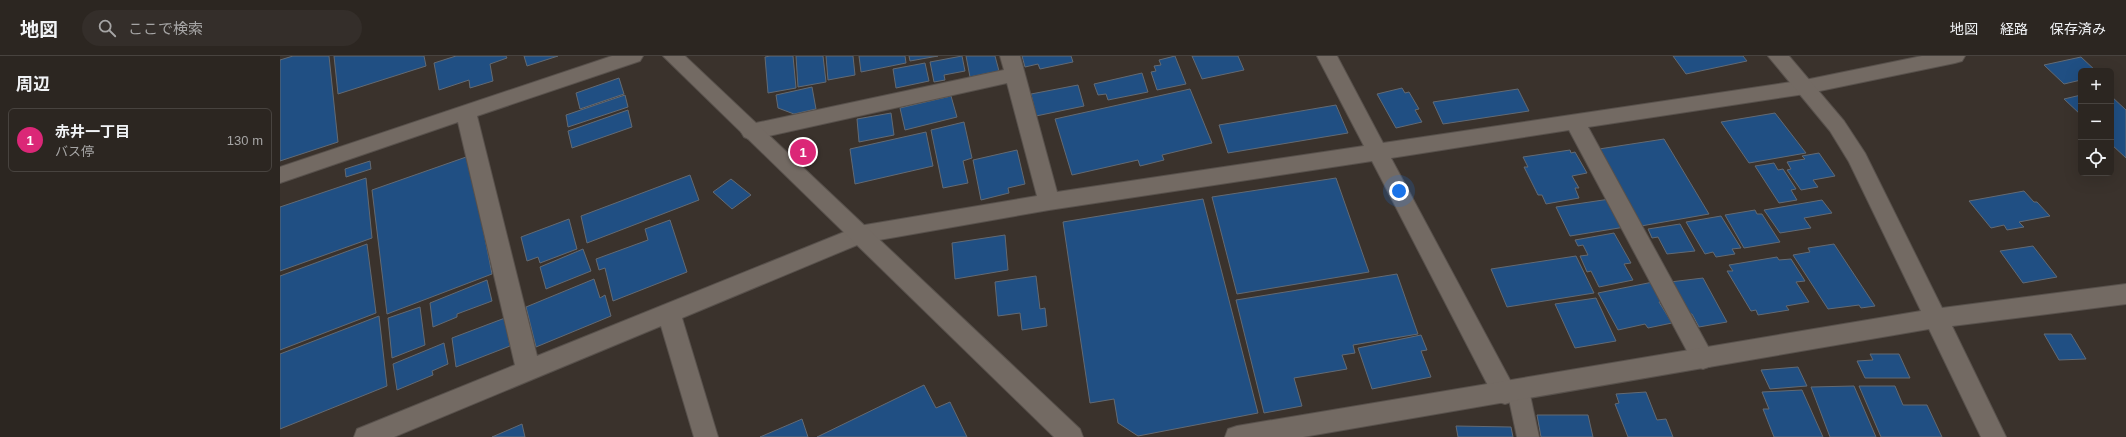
<!DOCTYPE html>
<html lang="ja">
<meta charset="utf-8">
<style>
:root{--surface:#2c2621;--page:#342e2a;--text:#f1f3f6;--muted:#a6a5a5;--line:#48433f;--accent:#db2777}
body{margin:0;font-family:Arial,"Noto Sans JP",sans-serif;background:var(--page);color:var(--text)}
.controls{position:absolute;right:12px;top:12px;display:grid;overflow:hidden;border-radius:6px;box-shadow:0 4px 16px #0002}
.controls button{width:36px;height:36px;display:grid;place-items:center;padding:0;border:0;border-bottom:1px solid var(--line);background:var(--surface);color:var(--text);font:20px sans-serif}
.you{position:absolute;left:1119px;top:135px;width:14px;height:14px;margin:-10px;border:3px solid #fff;border-radius:50%;background:#1a73e8;box-shadow:0 0 0 6px #1a73e833}
.badge{display:grid;place-items:center;width:26px;height:26px;border-radius:50%;background:var(--accent);color:#fff;font-size:13px;font-weight:700}
.pin{position:absolute;translate:-50% -50%;border:2px solid #fff;box-shadow:0 1px 4px #0006}
.list{margin:0;padding:0;list-style:none}
h2{display:flex;justify-content:space-between;align-items:center;height:52px;margin:0;padding:0 16px;font-size:17px}
h2 small{font-size:13px;font-weight:400;color:var(--muted)}
.list li{display:grid;grid-template-columns:26px 1fr auto;gap:12px;align-items:center;box-sizing:border-box;height:64px;margin:0 8px 8px;padding:0 8px;border:1px solid var(--line);border-radius:6px}
.list b{display:block;font-size:15px;white-space:nowrap}
.list p{margin:0;font-size:13px;white-space:nowrap;color:var(--muted)}
.list em{font-size:13px;font-style:normal;color:var(--muted)}
.icon{flex:none;width:22px;height:22px;fill:none;stroke:currentColor;stroke-width:2;stroke-linecap:round;stroke-linejoin:round}
.map{position:relative;flex:none;width:1846px;height:381px;overflow:hidden}
header{display:flex;align-items:center;gap:24px;box-sizing:border-box;height:56px;padding:0 20px;background:var(--surface);border-bottom:1px solid var(--line)}
header strong{font-size:19px}
nav{display:flex;gap:22px;margin-inline-start:auto;font-size:14px}
.search{width:280px;height:36px;background:var(--page);display:flex;align-items:center;gap:10px;box-sizing:border-box;padding:0 14px;border-radius:22px;color:var(--muted);font-size:15px}
main{display:flex}
aside{flex:1;background:var(--surface)}
.map>svg:first-child{display:block}
</style>
<header>
<strong>地図</strong>
<div class="search"><svg class="icon" aria-label="search" viewBox="0 0 24 24"><circle cx="10" cy="10" r="6"/><path d="M15 15l6 6"/></svg>ここで検索</div>
<nav><a>地図</a><a>経路</a><a>保存済み</a></nav>
</header>
<main>
<aside>
<h2>周辺<small></small></h2>
<ul class="list">
<li><span class="badge">1</span><div><b>赤井一丁目</b><p>バス停</p></div><em>130 m</em></li>
</ul>
</aside>
<div class="map">
<svg width="1846" height="381" viewBox="0 0 1846 381">
<rect width="100%" height="100%" fill="#3a322c"/>
<g fill="#204f83" stroke="#636a73">
<polygon points="13,0 49,0 58,86 0,105 0,4"/>
<polygon points="54,0 144,0 146,10 58,38"/>
<polygon points="176,0 226,0 227,2 210,8 213,25 190,32 189,24 159,34 154,7"/>
<polygon points="244,0 278,0 247,10"/>
<polygon points="490,0 513,0 516,32 488,37 485,1"/>
<polygon points="516,0 543,0 546,26 518,31"/>
<polygon points="546,0 573,0 575,19 548,24"/>
<polygon points="579,0 625,0 626,7 581,16"/>
<polygon points="629,0 658,0 630,5"/>
<polygon points="682,0 685,15 664,19 665,24 654,26 650,6"/>
<polygon points="686,0 715,0 719,15 690,21"/>
<polygon points="742,0 791,0 793,6 760,13 758,8 745,11"/>
<polygon points="895,0 906,28 877,34 871,16 876,15 874,10 881,9 879,4"/>
<polygon points="912,0 958,0 964,14 922,23"/>
<polygon points="1393,0 1463,0 1467,5 1406,18"/>
<polygon points="1801,1 1816,15 1801,15 1801,24 1784,28 1764,9"/>
<polygon points="645,7 649,25 616,32 613,13"/>
<polygon points="862,17 868,36 828,44 826,38 818,39 814,28"/>
<polygon points="339,22 344,38 300,53 296,37"/>
<polygon points="798,29 804,50 756,60 751,38"/>
<polygon points="532,31 536,53 514,58 498,52 496,39"/>
<polygon points="1122,32 1125,37 1129,36 1139,53 1135,54 1142,66 1116,72 1097,38"/>
<polygon points="910,33 932,87 882,99 884,104 860,110 858,104 792,119 775,63"/>
<polygon points="1238,33 1249,55 1163,68 1153,46"/>
<polygon points="345,39 348,51 288,71 286,59"/>
<polygon points="1801,39 1801,59 1784,43"/>
<polygon points="671,40 677,61 625,74 620,52"/>
<polygon points="1831,40 1846,54 1846,102 1831,88"/>
<polygon points="1056,49 1068,77 948,97 939,69"/>
<polygon points="348,54 352,71 292,92 288,75"/>
<polygon points="611,57 614,79 579,86 577,63"/>
<polygon points="1495,57 1526,97 1469,107 1441,66"/>
<polygon points="684,66 692,102 683,105 688,127 663,132 651,74"/>
<polygon points="646,76 653,110 575,128 570,93"/>
<polygon points="1384,83 1429,158 1361,170 1319,93"/>
<polygon points="737,94 745,128 728,132 729,137 701,144 693,104"/>
<polygon points="1290,94 1291,97 1295,96 1307,117 1292,120 1299,132 1295,132 1299,142 1266,148 1262,139 1258,139 1244,111 1248,111 1243,101"/>
<polygon points="1539,97 1555,120 1533,124 1538,131 1521,134 1507,114 1511,113 1507,106 1525,103 1522,100"/>
<polygon points="189,100 212,218 107,258 92,134"/>
<polygon points="90,105 91,113 66,121 65,113"/>
<polygon points="1494,107 1498,114 1503,113 1516,133 1511,134 1517,144 1499,147 1475,110"/>
<polygon points="410,119 419,144 307,187 301,160"/>
<polygon points="86,122 92,182 0,215 0,151"/>
<polygon points="1056,122 1089,216 957,238 932,141"/>
<polygon points="451,123 471,139 452,153 433,136"/>
<polygon points="1744,135 1754,146 1757,146 1770,160 1739,166 1744,171 1727,174 1724,169 1711,172 1689,145"/>
<polygon points="923,143 978,357 858,380 838,367 834,343 810,347 783,166"/>
<polygon points="1330,143 1345,171 1290,180 1276,151"/>
<polygon points="1542,144 1552,157 1524,162 1531,172 1500,177 1484,154"/>
<polygon points="1475,154 1477,158 1482,158 1500,186 1464,192 1445,159"/>
<polygon points="1441,160 1461,192 1452,193 1455,198 1436,201 1433,196 1425,198 1406,166"/>
<polygon points="289,163 297,193 260,207 258,201 247,205 241,181"/>
<polygon points="390,164 407,216 333,245 325,212 319,214 316,203 368,184 365,173"/>
<polygon points="1400,168 1415,195 1387,198 1378,181 1372,182 1368,173"/>
<polygon points="1334,177 1351,207 1344,208 1353,224 1319,231 1311,215 1307,216 1300,200 1308,199 1303,189 1298,190 1295,184"/>
<polygon points="725,179 728,214 675,223 672,187"/>
<polygon points="87,188 96,257 0,294 0,220"/>
<polygon points="1554,188 1595,250 1581,252 1579,249 1548,253 1513,199 1530,196 1528,192"/>
<polygon points="1753,190 1777,221 1743,227 1720,195"/>
<polygon points="303,193 311,215 266,233 260,211"/>
<polygon points="1296,200 1314,237 1227,251 1211,213"/>
<polygon points="1497,201 1499,204 1511,203 1525,225 1516,226 1529,246 1506,250 1509,254 1478,259 1476,254 1471,255 1447,215 1453,215 1449,209"/>
<polygon points="1117,218 1138,278 1073,289 1075,297 1062,299 1067,313 1014,322 1022,350 984,357 956,244"/>
<polygon points="756,220 760,253 765,252 767,270 742,274 740,257 718,260 715,226"/>
<polygon points="1423,222 1447,266 1419,271 1412,258 1407,258 1390,226"/>
<polygon points="314,223 320,242 325,239 331,260 256,291 246,251"/>
<polygon points="207,224 212,245 177,258 177,261 153,271 150,247"/>
<polygon points="1373,226 1384,245 1379,246 1392,267 1368,272 1365,268 1338,274 1318,237"/>
<polygon points="1316,242 1336,285 1295,292 1275,248"/>
<polygon points="140,251 145,289 112,302 108,262"/>
<polygon points="99,260 107,330 0,373 0,298"/>
<polygon points="225,262 230,290 176,311 172,282"/>
<polygon points="1764,278 1791,278 1806,303 1779,304"/>
<polygon points="1141,279 1147,294 1141,295 1151,321 1092,333 1078,292"/>
<polygon points="164,287 168,308 152,315 153,319 117,334 113,308"/>
<polygon points="1590,298 1619,298 1630,322 1585,322 1577,305 1593,304"/>
<polygon points="1518,311 1527,330 1490,333 1481,314"/>
<polygon points="644,329 656,352 670,346 687,381 537,381"/>
<polygon points="1574,330 1596,381 1550,381 1531,331"/>
<polygon points="1579,330 1615,330 1623,349 1647,349 1662,381 1601,381"/>
<polygon points="1522,334 1543,381 1494,381 1483,353 1489,353 1482,336"/>
<polygon points="1366,336 1377,364 1386,363 1393,381 1348,381 1335,348 1339,347 1336,338"/>
<polygon points="1257,359 1308,359 1313,381 1261,381"/>
<polygon points="522,363 528,381 480,381"/>
<polygon points="242,368 245,381 212,381"/>
<polygon points="1176,370 1231,371 1233,381 1178,381"/>
</g>
<g fill="none" stroke-linecap="round" stroke-linejoin="round">
<defs>
<polygon id="service" points="1238,324 1246,327 1249,334 1259,381 1237,381 1227,334 1230,327"/>
<polygon id="minor" points="332,0 363,0 360,5 197,60 257,300 579,170 757,140 727,27 471,84 464,81 461,76 464,71 471,68 724,14 720,0 740,0 777,136 1084,90 1037,0 1057,0 1103,87 1525,24 1642,0 1685,0 1682,5 1675,7 1525,38 1308,71 1431,296 1435,303 1431,310 1423,313 1415,310 1289,74 1111,102 1237,337 1234,345 1225,348 1216,345 1092,105 769,154 582,187 402,262 438,381 414,381 381,270 114,381 74,381 77,373 235,309 178,66 0,127 0,111"/>
<g id="tertiary">
<polygon points="383,0 405,0 800,373 803,381 774,381"/>
<polygon points="1488,0 1509,0 1564,65 1585,97 1662,252 1846,228 1846,248 1672,270 1726,381 1701,381 1649,273 1023,381 945,381 948,373 957,370 1641,255 1569,106 1550,75"/>
</g>
</defs>
<use href="#service" stroke="#58514c" stroke-width="2"/>
<use href="#minor" stroke="#58514c" stroke-width="2"/>
<use href="#tertiary" stroke="#58514c" stroke-width="2"/>
<use href="#service" fill="#736a63" fill-rule="evenodd"/>
<use href="#minor" fill="#736a63" fill-rule="evenodd"/>
<use href="#tertiary" fill="#736a63" fill-rule="evenodd"/>
</g>
</svg>
<div class="controls">
<button>+</button>
<button>−</button>
<button><svg class="icon" aria-label="locate" viewBox="0 0 24 24"><circle cx="12" cy="12" r="6"/><path d="M12 2v4M12 18v4M2 12h4M18 12h4"/></svg></button>
</div>
<div class="you"></div>
<div class="pin badge" style="left:523px;top:96px">1</div>
</div>
</main>
